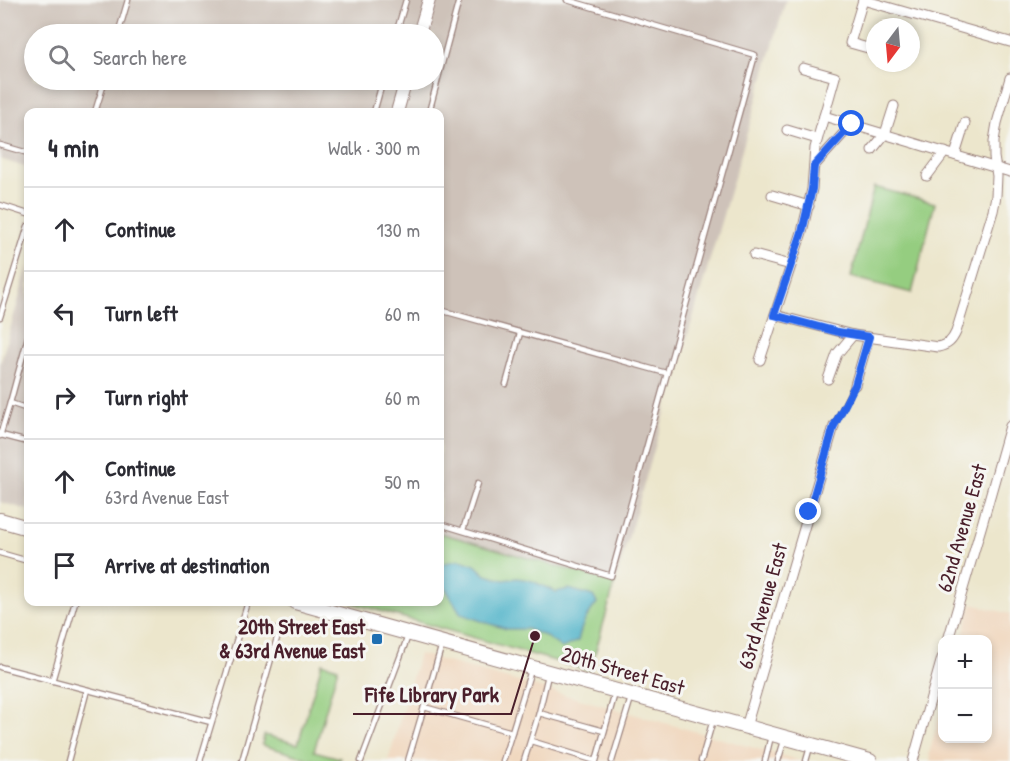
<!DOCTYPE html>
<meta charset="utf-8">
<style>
:root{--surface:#fff;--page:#f7f7f7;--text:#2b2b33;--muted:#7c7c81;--line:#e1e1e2}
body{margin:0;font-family:"Patrick Hand",sans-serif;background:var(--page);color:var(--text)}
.controls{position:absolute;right:18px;bottom:18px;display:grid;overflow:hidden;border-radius:12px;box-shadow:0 3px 9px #0003}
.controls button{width:54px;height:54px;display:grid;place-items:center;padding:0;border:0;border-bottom:2px solid var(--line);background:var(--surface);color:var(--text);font:30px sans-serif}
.compass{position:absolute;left:866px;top:18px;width:54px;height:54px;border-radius:50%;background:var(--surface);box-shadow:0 3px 9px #0003;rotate:196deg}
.stop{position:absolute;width:18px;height:18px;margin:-14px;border:4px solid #2563eb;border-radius:50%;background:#fff}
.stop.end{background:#2563eb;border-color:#fff;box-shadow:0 2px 6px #0008}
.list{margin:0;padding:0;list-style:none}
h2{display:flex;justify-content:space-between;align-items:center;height:78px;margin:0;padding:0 24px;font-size:26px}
h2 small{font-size:20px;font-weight:400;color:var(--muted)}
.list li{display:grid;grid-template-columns:39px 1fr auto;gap:18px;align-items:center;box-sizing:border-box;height:84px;padding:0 24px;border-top:2px solid var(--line)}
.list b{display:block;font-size:22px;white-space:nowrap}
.list p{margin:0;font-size:20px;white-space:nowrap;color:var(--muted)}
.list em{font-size:20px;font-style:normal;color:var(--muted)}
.icon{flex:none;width:33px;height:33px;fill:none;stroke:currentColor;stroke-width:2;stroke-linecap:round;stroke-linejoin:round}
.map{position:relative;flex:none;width:1010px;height:761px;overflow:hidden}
.search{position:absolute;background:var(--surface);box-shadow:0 3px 9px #0003;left:24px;top:24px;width:420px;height:66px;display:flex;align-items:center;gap:15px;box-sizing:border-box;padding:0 21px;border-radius:33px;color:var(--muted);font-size:22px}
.panel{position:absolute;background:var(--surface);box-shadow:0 3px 9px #0003;left:24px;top:108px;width:420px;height:498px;border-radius:12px}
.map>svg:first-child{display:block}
</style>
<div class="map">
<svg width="1010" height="761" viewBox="0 0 1010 761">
<rect width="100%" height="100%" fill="#f6f6f2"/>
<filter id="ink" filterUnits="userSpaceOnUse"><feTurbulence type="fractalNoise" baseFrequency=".0167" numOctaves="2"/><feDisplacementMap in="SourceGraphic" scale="12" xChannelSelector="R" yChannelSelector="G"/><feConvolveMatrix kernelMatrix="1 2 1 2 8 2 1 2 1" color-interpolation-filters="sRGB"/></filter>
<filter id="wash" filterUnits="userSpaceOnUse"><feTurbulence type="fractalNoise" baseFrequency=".008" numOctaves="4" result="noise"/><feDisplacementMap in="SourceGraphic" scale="24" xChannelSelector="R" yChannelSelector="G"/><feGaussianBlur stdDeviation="1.35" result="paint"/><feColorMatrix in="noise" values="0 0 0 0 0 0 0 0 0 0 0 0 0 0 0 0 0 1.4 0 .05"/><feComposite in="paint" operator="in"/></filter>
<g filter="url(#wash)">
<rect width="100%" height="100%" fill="#ece6cc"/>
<g fill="#f0d6bc">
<polygon points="972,604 1010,614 1010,761 931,761 929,754 942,708 942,738 988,738 988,640 962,639"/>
<polygon points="419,654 801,761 388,761"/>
</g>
<g fill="#cec2b9" fill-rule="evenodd">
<path d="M 0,0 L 786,0 L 615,583 L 440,533 L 440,112 L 28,112 L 28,168 L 0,159 ZM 34,34 L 434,34 L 434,80 L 34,80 Z"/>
<polygon points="28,266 28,510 0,502 0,365"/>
</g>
<g fill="#95cd80" stroke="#707656" stroke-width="1.5">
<polygon points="874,187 935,203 912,293 851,277"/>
<polygon points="440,533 615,583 590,671 349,602 440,602"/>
<polygon points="322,663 338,668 314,751 340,758 339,761 316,761 262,745 264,735 298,744"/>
</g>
<path fill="#49b1c8" stroke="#4a687a" stroke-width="1.5" d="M 460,560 L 475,565 L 486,575 L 504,580 L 517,578 L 530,580 L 556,592 L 569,589 L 593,596 L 597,603 C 586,617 582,623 578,641 L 562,648 L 543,635 L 527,629 L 507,629 L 487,623 L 461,614 L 444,586 L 440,585 L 440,564 Z"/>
</g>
<g filter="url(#ink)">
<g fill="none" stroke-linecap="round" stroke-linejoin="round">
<defs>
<g id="service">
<polyline points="118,34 128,0"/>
<polyline points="396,34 406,0"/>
<polyline points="95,112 105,80"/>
<polyline points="374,112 383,80"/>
<polyline points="429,112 459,0"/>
<polyline points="0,145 28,153"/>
<polyline points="0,205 28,214"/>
<polyline points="440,310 666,373"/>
<polyline points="0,317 28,226"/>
<polyline points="28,337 10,403 28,409"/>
<polyline points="506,384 520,333"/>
<polyline points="834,426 854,385"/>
<polyline points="1,435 28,442"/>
<polyline points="0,436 10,403"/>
<polyline points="440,524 611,576 755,55 567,0"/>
<polyline points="463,530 478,483"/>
<polyline points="0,553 28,561"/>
<polyline points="242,620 279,631 242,761"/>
<polyline points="0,667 211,722"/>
<polyline points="52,681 75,602"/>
<polyline points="424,707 442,644"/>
<polyline points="539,713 604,731"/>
<polyline points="531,741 596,761 615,693"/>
<polyline points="68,761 87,690"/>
<polyline points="200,761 248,602"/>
<polyline points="361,761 408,636"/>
<polyline points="408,761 424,707 512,732"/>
<polyline points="503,761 531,670"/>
<polyline points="524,761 539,713 548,675"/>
<polyline points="612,761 631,698"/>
<polyline points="701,761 713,720"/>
<polyline points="765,761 771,736"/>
<polyline points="778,761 784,741"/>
<polyline points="806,761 810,747"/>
</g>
<g id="minor">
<polyline points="863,0 1010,42"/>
<polyline points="863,0 850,43 875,50"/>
<polyline points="824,116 1010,172"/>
<polyline points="787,130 817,139"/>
<polyline points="872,150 885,134 894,106"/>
<polyline points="955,155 965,123"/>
<polyline points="814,166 852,124"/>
<polyline points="927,176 945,152"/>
<polyline points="772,195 809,206"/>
<polyline points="754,255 791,265"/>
<path d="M 775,315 L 853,335 L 938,347 C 948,345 952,341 956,332 L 993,211 L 996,196 L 997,176 L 994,157 L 994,141 L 997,123 L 1010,78"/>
<polyline points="760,360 802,232 812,189 815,148 835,77 803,68"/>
<polyline points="828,379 837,354 853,335"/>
<polyline points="855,385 869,337"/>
<polyline points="948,640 983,521 1010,426"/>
<polyline points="746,727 834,426"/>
<polyline points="913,761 942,658"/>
</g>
<g id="tertiary">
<polyline points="419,34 429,0"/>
<polyline points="397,112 406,80"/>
</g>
<g id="secondary">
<polyline points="0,520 28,528"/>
<polyline points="295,602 870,761"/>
</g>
</defs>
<use href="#service" stroke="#9b827c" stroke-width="7"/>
<use href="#minor" stroke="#9b827c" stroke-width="11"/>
<use href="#tertiary" stroke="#9b827c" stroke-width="14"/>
<use href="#secondary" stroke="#9b827c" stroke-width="16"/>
<use href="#service" stroke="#fff" stroke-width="4.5"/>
<use href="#minor" stroke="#fff" stroke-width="9"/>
<use href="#tertiary" stroke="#fff" stroke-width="12"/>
<use href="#secondary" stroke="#fff" stroke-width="14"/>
</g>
</g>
<g fill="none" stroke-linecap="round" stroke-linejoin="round" filter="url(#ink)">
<polyline stroke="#2563eb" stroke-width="8" points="809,512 834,426 855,385 869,337 838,332 774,315 802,232 812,189 814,166 852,124"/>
</g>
<rect fill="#1f6fb2" stroke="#f6f6f2" stroke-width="2" x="371" y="633" width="12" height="12" rx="3"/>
<g text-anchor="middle" stroke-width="6" stroke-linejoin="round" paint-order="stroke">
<g font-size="21" fill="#4a1f2b" stroke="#f6f6f2">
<text transform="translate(962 528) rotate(-74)" y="7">62nd Avenue East</text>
<text transform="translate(763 606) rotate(-74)" y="7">63rd Avenue East</text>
<text transform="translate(623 671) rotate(16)" y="7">20th Street East</text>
</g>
<g font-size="21" font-weight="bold" fill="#4a1f2b" stroke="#f6f6f2" text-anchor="end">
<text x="365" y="634">20th Street East<tspan x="365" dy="24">&amp; 63rd Avenue East</tspan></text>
</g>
</g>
<path fill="none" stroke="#4a1f2b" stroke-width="2" d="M535 636L511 714H353"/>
<circle fill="#4a1f2b" stroke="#f6f6f2" stroke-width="2" cx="535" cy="636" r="6"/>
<g font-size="22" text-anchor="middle" font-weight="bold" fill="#4a1f2b" stroke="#f6f6f2" stroke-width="6" stroke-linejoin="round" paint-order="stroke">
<text x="432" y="702">Fife Library Park</text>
</g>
</svg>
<div class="controls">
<button>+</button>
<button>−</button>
</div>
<svg class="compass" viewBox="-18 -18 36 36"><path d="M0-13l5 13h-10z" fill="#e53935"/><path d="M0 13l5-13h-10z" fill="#7c7c81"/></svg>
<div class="stop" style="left:852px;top:124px"></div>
<div class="stop end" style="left:809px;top:512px"></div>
<div class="search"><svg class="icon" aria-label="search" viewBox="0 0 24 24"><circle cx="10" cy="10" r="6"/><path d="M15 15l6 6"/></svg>Search here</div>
<section class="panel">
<h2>4 min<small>Walk · 300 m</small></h2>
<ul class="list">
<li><svg class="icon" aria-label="ahead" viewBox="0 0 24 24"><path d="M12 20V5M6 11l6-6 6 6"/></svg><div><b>Continue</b></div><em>130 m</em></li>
<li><svg class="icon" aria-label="left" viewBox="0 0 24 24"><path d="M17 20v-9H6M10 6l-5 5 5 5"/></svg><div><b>Turn left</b></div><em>60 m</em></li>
<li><svg class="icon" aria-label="right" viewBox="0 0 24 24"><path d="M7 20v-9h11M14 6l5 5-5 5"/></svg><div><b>Turn right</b></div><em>60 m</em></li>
<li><svg class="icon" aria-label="ahead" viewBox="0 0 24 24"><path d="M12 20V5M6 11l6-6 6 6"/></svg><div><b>Continue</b><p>63rd Avenue East</p></div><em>50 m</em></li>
<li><svg class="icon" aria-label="arrive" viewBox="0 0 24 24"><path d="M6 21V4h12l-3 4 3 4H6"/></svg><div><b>Arrive at destination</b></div></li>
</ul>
</section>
</div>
